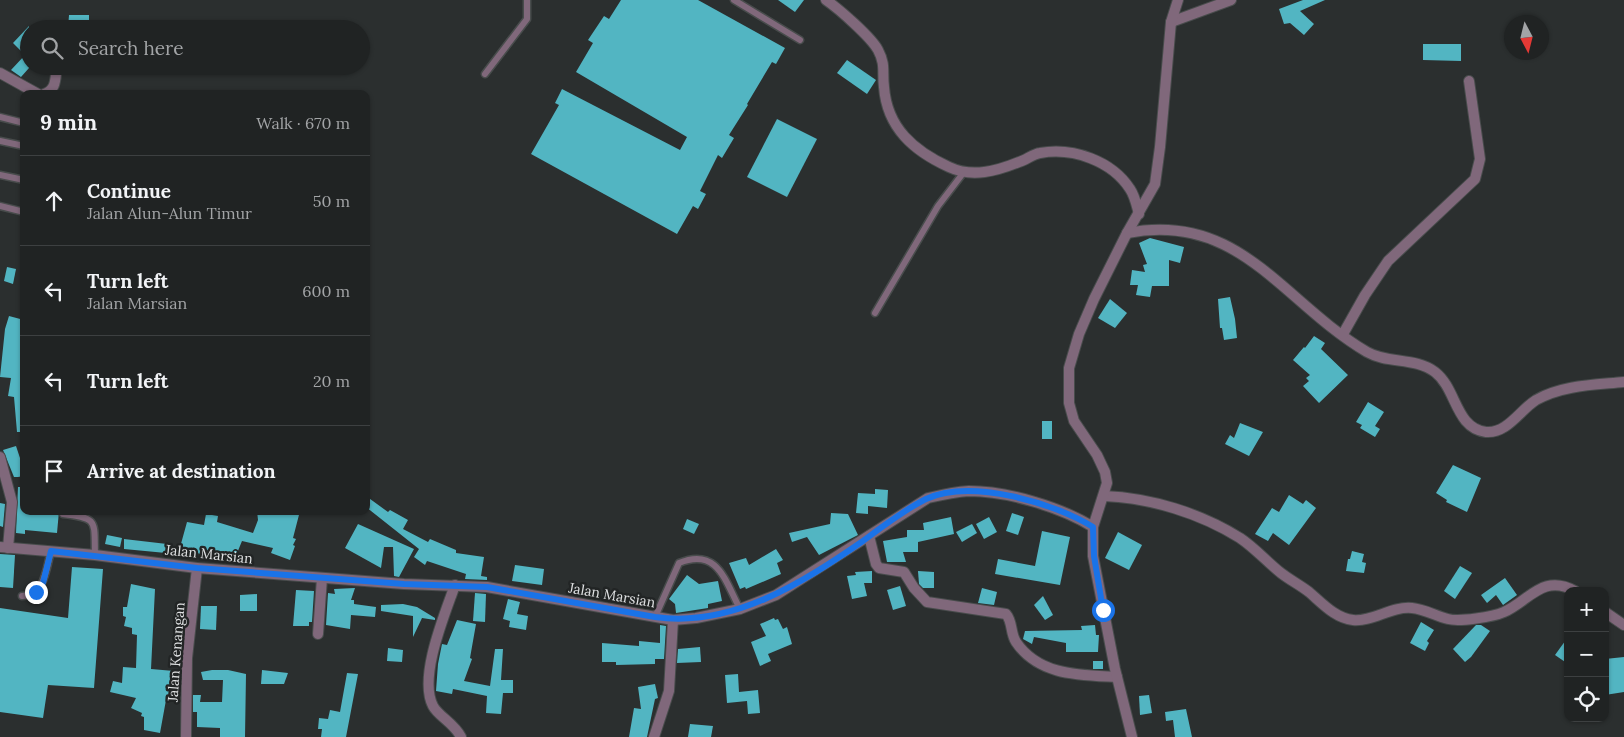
<!DOCTYPE html>
<meta charset="utf-8">
<style>
:root{--surface:#202323;--page:#2d2f30;--text:#f1f3f6;--muted:#a2a4a6;--line:#3d4041}
body{margin:0;font-family:Lora,serif;background:var(--page);color:var(--text)}
.controls{position:absolute;right:15px;bottom:15px;display:grid;overflow:hidden;border-radius:10px;box-shadow:0 1px 4px #0004}
.controls button{width:45px;height:45px;display:grid;place-items:center;padding:0;border:0;border-bottom:1px solid var(--line);background:var(--surface);color:var(--text);font:25px sans-serif}
.compass{position:absolute;left:1504px;top:15px;width:45px;height:45px;border-radius:50%;background:var(--surface);box-shadow:0 1px 4px #0004;rotate:173deg}
.stop{position:absolute;width:15px;height:15px;margin:-11px;border:4px solid #1a73e8;border-radius:50%;background:#fff}
.stop.end{background:#1a73e8;border-color:#fff;box-shadow:0 1px 5px #0008}
.list{margin:0;padding:0;list-style:none}
h2{display:flex;justify-content:space-between;align-items:center;height:65px;margin:0;padding:0 20px;font-size:21px}
h2 small{font-size:16px;font-weight:400;color:var(--muted)}
.list li{display:grid;grid-template-columns:32px 1fr auto;gap:15px;align-items:center;box-sizing:border-box;height:90px;padding:0 20px;border-top:1px solid var(--line)}
.list b{display:block;font-size:19px;white-space:nowrap}
.list p{margin:0;font-size:16px;white-space:nowrap;color:var(--muted)}
.list em{font-size:16px;font-style:normal;color:var(--muted)}
.icon{flex:none;width:28px;height:28px;fill:none;stroke:currentColor;stroke-width:2;stroke-linecap:round;stroke-linejoin:round}
.map{position:relative;flex:none;width:1624px;height:737px;overflow:hidden}
.search{position:absolute;background:var(--surface);box-shadow:0 1px 4px #0004;left:20px;top:20px;width:350px;height:55px;display:flex;align-items:center;gap:12px;box-sizing:border-box;padding:0 18px;border-radius:28px;color:var(--muted);font-size:19px}
.panel{position:absolute;background:var(--surface);box-shadow:0 1px 4px #0004;left:20px;top:90px;width:350px;height:425px;border-radius:10px}
.map>svg:first-child{display:block}
</style>
<div class="map">
<svg width="1624" height="737" viewBox="0 0 1624 737">
<rect width="100%" height="100%" fill="#2b2f2f"/>
<g fill="#52b5c2">
<polygon points="621,0 698,0 785,48 776,64 772,62 747,104 748,105 729,135 734,138 722,158 718,155 700,191 706,194 698,209 693,206 677,234 531,154 559,105 555,103 562,89 680,150 687,137 576,72 593,43 588,40 604,16 609,19"/>
<polygon points="778,0 804,0 795,12"/>
<polygon points="1303,0 1325,0 1300,11 1314,24 1304,35 1290,23 1284,24 1279,9"/>
<polygon points="69,15 89,15 89,28 68,28"/>
<polygon points="29,26 29,68 21,77 11,70 25,55 13,43"/>
<polygon points="1423,44 1461,44 1461,61 1423,60"/>
<polygon points="847,60 876,80 867,94 837,73"/>
<polygon points="777,119 817,139 787,197 747,177"/>
<polygon points="1150,238 1184,247 1180,263 1169,260 1169,286 1152,286 1150,297 1136,295 1138,285 1130,285 1132,270 1145,272 1143,265 1147,264 1139,243"/>
<polygon points="7,267 16,269 13,284 4,281"/>
<polygon points="1230,297 1235,319 1237,338 1224,340 1222,328 1220,328 1218,299"/>
<polygon points="1110,299 1127,313 1115,328 1098,318"/>
<polygon points="9,316 24,320 21,370 24,370 24,432 17,432 14,397 8,396 11,378 0,377 5,329"/>
<polygon points="1314,336 1325,343 1321,349 1348,375 1319,403 1303,386 1309,381 1306,378 1310,375 1293,360 1304,347 1305,348"/>
<polygon points="1368,402 1384,412 1375,426 1380,429 1375,437 1360,428 1362,425 1356,422"/>
<rect x="1042" y="421" width="10" height="18"/>
<polygon points="1240,423 1263,432 1249,456 1225,444 1230,435 1234,438"/>
<polygon points="16,446 24,470 24,476 18,477 14,477 3,450"/>
<polygon points="1453,465 1481,478 1467,512 1446,502 1447,500 1436,493"/>
<polygon points="18,487 24,487 24,511 59,511 57,533 25,530 25,534 16,533"/>
<polygon points="875,489 888,490 887,508 868,506 868,514 856,513 858,493 875,494"/>
<polygon points="1289,495 1303,504 1306,500 1316,508 1289,545 1273,533 1268,541 1255,534 1272,508 1279,512"/>
<polygon points="366,496 388,512 390,510 408,520 403,529 428,542 430,539 456,550 456,553 484,557 481,576 487,577 487,580 465,579 466,574 427,561 425,565 414,557 419,549 366,507"/>
<polygon points="0,503 5,504 3,527 0,526"/>
<polygon points="257,511 300,511 293,538 296,539 293,545 295,546 290,560 271,553 273,548 242,541 233,563 190,551 190,553 179,551 187,522 204,525 206,514 218,516 217,522 253,533 258,520"/>
<polygon points="831,513 848,514 858,535 819,555 807,537 792,542 789,533 830,524"/>
<polygon points="1012,513 1024,517 1018,535 1006,531"/>
<polygon points="951,517 954,534 918,542 918,552 903,552 906,562 887,562 883,541 907,537 907,530 924,530 923,523"/>
<polygon points="989,517 997,532 984,539 976,524"/>
<polygon points="687,519 699,524 694,534 683,529"/>
<polygon points="358,524 414,549 399,577 394,576 393,547 384,547 381,568 345,548"/>
<polygon points="972,524 977,533 962,542 956,532"/>
<polygon points="1042,531 1070,537 1060,585 995,574 998,559 1035,566"/>
<polygon points="1118,532 1142,545 1129,570 1105,558"/>
<polygon points="107,535 122,538 120,547 105,544"/>
<polygon points="124,539 167,544 166,553 124,549"/>
<polygon points="776,549 783,560 777,563 781,574 746,589 745,587 740,589 729,563 746,558 749,565"/>
<polygon points="1352,551 1364,554 1362,562 1366,563 1364,573 1346,571 1348,559 1350,559"/>
<polygon points="0,554 15,555 13,588 0,587"/>
<polygon points="515,565 544,569 542,585 512,581"/>
<polygon points="1460,566 1472,573 1455,599 1444,591"/>
<polygon points="72,567 103,569 94,688 48,685 43,718 0,712 0,608 68,618"/>
<polygon points="872,571 872,583 864,583 867,596 852,599 847,576 856,575 855,572"/>
<polygon points="918,571 934,572 934,588 923,588 919,584"/>
<polygon points="687,575 699,584 718,581 722,601 708,604 708,608 676,613 675,604 669,599"/>
<polygon points="1505,578 1517,595 1503,605 1496,595 1487,603 1481,595"/>
<polygon points="131,584 155,589 151,669 174,671 174,700 166,700 160,733 144,730 144,717 141,716 142,713 131,708 136,698 110,692 113,681 122,683 123,667 136,668 137,635 132,634 132,628 124,626 126,617 123,616 123,607 127,607"/>
<polygon points="900,586 906,606 893,610 887,590"/>
<polygon points="355,588 351,600 354,600 354,604 376,607 375,617 351,615 350,629 326,625 328,593 335,594 334,589"/>
<polygon points="982,588 997,592 994,605 978,603"/>
<polygon points="296,590 314,591 312,622 309,622 309,626 293,626"/>
<polygon points="475,593 486,594 485,622 473,621"/>
<polygon points="257,594 257,611 240,611 240,595"/>
<polygon points="1043,596 1053,615 1045,620 1034,605"/>
<polygon points="508,599 520,602 517,614 528,616 526,630 509,627 510,621 503,619"/>
<polygon points="403,604 417,607 435,618 435,620 422,618 413,637 413,616 381,611 381,605"/>
<polygon points="201,606 217,606 216,630 200,629"/>
<polygon points="774,618 775,620 778,619 783,629 787,627 792,644 768,654 771,661 760,666 751,642 766,636 760,624"/>
<polygon points="457,620 476,624 470,658 472,659 464,681 490,686 495,649 503,649 501,680 513,680 513,693 503,693 501,714 486,713 487,696 453,689 452,694 436,691 438,664 442,644 447,645"/>
<polygon points="1421,622 1434,630 1427,641 1429,643 1425,651 1410,643"/>
<polygon points="660,625 666,626 664,659 655,659 655,664 616,665 616,662 602,662 602,643 639,646 639,641 660,643"/>
<polygon points="1095,625 1096,635 1099,635 1098,652 1066,652 1066,643 1034,637 1032,644 1023,639 1025,631 1082,630 1081,626"/>
<polygon points="1476,625 1481,625 1490,631 1471,657 1465,662 1453,649"/>
<polygon points="1568,637 1568,664 1555,655"/>
<polygon points="700,647 701,662 677,663 678,649"/>
<polygon points="388,648 403,650 402,662 387,661"/>
<polygon points="1624,657 1624,692 1605,695 1605,659"/>
<rect x="1093" y="661" width="10" height="8"/>
<polygon points="212,670 228,670 246,674 245,737 220,737 220,728 197,727 197,712 193,712 193,695 201,695 200,702 222,702 223,680 203,680 201,672"/>
<polygon points="262,670 288,673 284,684 261,684"/>
<polygon points="347,673 358,674 346,737 321,737 322,729 318,729 319,718 328,719 330,710 340,712"/>
<polygon points="738,674 739,692 758,690 760,713 748,714 747,701 727,703 725,675"/>
<polygon points="655,684 658,698 655,699 647,737 629,737 634,708 641,709 638,687"/>
<polygon points="1149,695 1152,713 1140,715 1139,696"/>
<polygon points="1186,709 1192,737 1175,737 1173,720 1166,721 1165,712"/>
<polygon points="690,724 713,726 711,737 688,737"/>
</g>
<g fill="none" stroke-linecap="round" stroke-linejoin="round">
<defs>
<g id="service">
<polyline points="734,0 800,40"/>
<polyline points="485,74 527,19 527,0"/>
<polyline points="0,117 24,123"/>
<polyline points="0,141 24,146"/>
<polyline points="0,175 24,180"/>
<polyline points="0,206 24,212"/>
<polyline points="875,313 938,206 964,172"/>
<path d="M 63,514 C 99,518 94,521 95,555"/>
<path d="M 22,596 C 45,596 46,569 51,551"/>
<path d="M 655,617 L 679,563 C 718,547 725,581 740,609"/>
</g>
<g id="minor">
<path d="M 826,0 C 839,9 871,37 878,50 C 886,65 882,72 884,87 C 887,128 914,151 949,167 C 972,178 997,171 1019,162 C 1026,160 1033,154 1040,153 C 1073,147 1112,161 1130,189 C 1135,196 1137,207 1139,214"/>
<polyline points="1171,22 1231,0"/>
<polyline points="0,73 38,94"/>
<path d="M 44,94 C 57,90 55,78 57,66"/>
<path d="M 1127,233 C 1240,211 1282,302 1367,352 C 1388,364 1415,357 1435,372 C 1457,389 1455,428 1486,432 C 1507,434 1520,410 1536,400 C 1563,385 1594,385 1624,382"/>
<polyline points="1343,334 1365,295 1388,261 1475,179 1480,159 1469,81"/>
<polyline points="0,457 12,502 8,548"/>
<path d="M 1104,496 C 1151,498 1200,513 1240,538 C 1255,548 1267,562 1281,573 C 1290,580 1300,585 1309,592 C 1322,603 1335,618 1353,620 C 1373,622 1391,606 1412,608 C 1424,609 1436,616 1448,619 C 1459,622 1493,617 1504,612 C 1529,601 1543,573 1575,591"/>
<path d="M 869,536 L 876,564 L 879,568 L 904,572 L 914,588 L 927,602 L 1006,614 C 1013,622 1010,633 1016,642 C 1039,676 1080,675 1117,677"/>
<path d="M 455,585 C 445,614 418,677 433,706 C 438,716 454,723 461,737"/>
<polyline points="1605,612 1624,625"/>
<polyline points="318,634 322,578"/>
<polyline points="186,737 187,658 197,568"/>
<polyline points="654,737 669,691 673,620"/>
</g>
<g id="tertiary">
<path d="M 0,547 L 95,555 L 197,568 L 404,584 L 487,587 L 673,620 L 696,618 L 740,609 L 776,595 L 928,498 C 941,495 955,492 969,491 C 1007,491 1061,507 1093,527"/>
<polyline points="1132,737 1115,669 1093,556 1093,527 1107,483 1105,472 1097,455 1074,421 1069,403 1069,368 1079,334 1094,299 1127,233 1155,184 1160,147 1171,22 1178,0"/>
</g>
</defs>
<use href="#service" stroke="#484c4c" stroke-width="9"/>
<use href="#minor" stroke="#484c4c" stroke-width="12"/>
<use href="#tertiary" stroke="#484c4c" stroke-width="12"/>
<use href="#service" stroke="#80687b" stroke-width="6"/>
<use href="#minor" stroke="#80687b" stroke-width="10"/>
<use href="#tertiary" stroke="#80687b" stroke-width="10"/>
</g>
<g fill="none" stroke-linecap="round" stroke-linejoin="round">
<path stroke="#1a73e8" stroke-width="6" d="M 36,592 L 43,583 L 51,551 L 197,568 L 404,584 L 487,587 L 655,617 C 732,628 802,583 863,541 C 883,526 904,510 926,499 C 971,478 1054,503 1093,527 L 1094,556 L 1103,610"/>
</g>
<g text-anchor="middle" stroke-width="5" stroke-linejoin="round" paint-order="stroke">
<g font-size="14" fill="#e0e2e3" stroke="#222525">
<text transform="translate(209 554) rotate(6)" y="5">Jalan Marsian</text>
<text transform="translate(612 595) rotate(10)" y="5">Jalan Marsian</text>
<text transform="translate(176 652) rotate(-86)" y="5">Jalan Kenangan</text>
</g>
</g>
</svg>
<div class="controls">
<button>+</button>
<button>−</button>
<button><svg class="icon" aria-label="locate" viewBox="0 0 24 24"><circle cx="12" cy="12" r="6"/><path d="M12 2v4M12 18v4M2 12h4M18 12h4"/></svg></button>
</div>
<svg class="compass" viewBox="-18 -18 36 36"><path d="M0-13l5 13h-10z" fill="#e53935"/><path d="M0 13l5-13h-10z" fill="#a2a4a6"/></svg>
<div class="stop" style="left:1103px;top:610px"></div>
<div class="stop end" style="left:36px;top:592px"></div>
<div class="search"><svg class="icon" aria-label="search" viewBox="0 0 24 24"><circle cx="10" cy="10" r="6"/><path d="M15 15l6 6"/></svg>Search here</div>
<section class="panel">
<h2>9 min<small>Walk · 670 m</small></h2>
<ul class="list">
<li><svg class="icon" aria-label="ahead" viewBox="0 0 24 24"><path d="M12 20V5M6 11l6-6 6 6"/></svg><div><b>Continue</b><p>Jalan Alun-Alun Timur</p></div><em>50 m</em></li>
<li><svg class="icon" aria-label="left" viewBox="0 0 24 24"><path d="M17 20v-9H6M10 6l-5 5 5 5"/></svg><div><b>Turn left</b><p>Jalan Marsian</p></div><em>600 m</em></li>
<li><svg class="icon" aria-label="left" viewBox="0 0 24 24"><path d="M17 20v-9H6M10 6l-5 5 5 5"/></svg><div><b>Turn left</b></div><em>20 m</em></li>
<li><svg class="icon" aria-label="arrive" viewBox="0 0 24 24"><path d="M6 21V4h12l-3 4 3 4H6"/></svg><div><b>Arrive at destination</b></div></li>
</ul>
</section>
</div>
